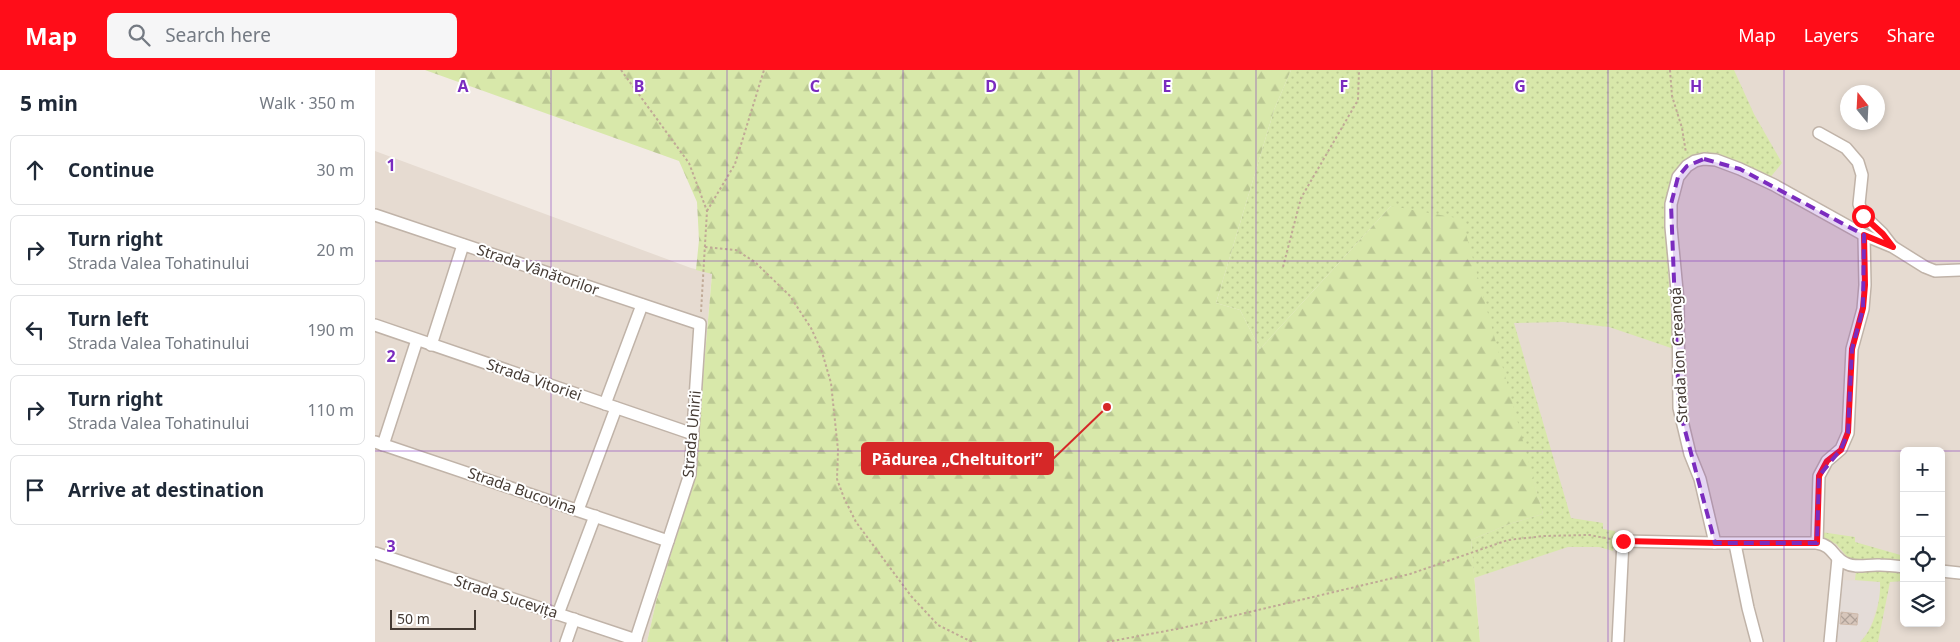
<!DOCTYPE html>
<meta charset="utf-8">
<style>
:root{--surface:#fff;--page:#f6f6f7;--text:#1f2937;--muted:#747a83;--line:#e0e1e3;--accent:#ff0d19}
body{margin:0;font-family:"Noto Sans",sans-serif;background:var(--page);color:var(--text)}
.controls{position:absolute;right:15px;bottom:15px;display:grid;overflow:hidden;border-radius:8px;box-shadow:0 2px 8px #0003}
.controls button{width:45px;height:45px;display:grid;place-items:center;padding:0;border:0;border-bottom:1px solid var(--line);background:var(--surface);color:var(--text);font:25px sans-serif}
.compass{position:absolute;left:1465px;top:15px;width:45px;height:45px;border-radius:50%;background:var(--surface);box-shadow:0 2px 8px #0003;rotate:342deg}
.scale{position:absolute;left:15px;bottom:12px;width:86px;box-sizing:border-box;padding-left:5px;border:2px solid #443a33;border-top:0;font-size:14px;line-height:18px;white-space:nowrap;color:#443a33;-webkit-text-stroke:4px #fff;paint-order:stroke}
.stop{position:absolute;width:15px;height:15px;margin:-11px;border:4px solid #ff0d19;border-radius:50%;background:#fff}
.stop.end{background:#ff0d19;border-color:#fff;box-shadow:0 1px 5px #0008}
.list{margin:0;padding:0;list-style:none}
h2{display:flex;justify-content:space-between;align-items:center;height:65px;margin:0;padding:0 20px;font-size:21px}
h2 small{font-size:16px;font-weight:400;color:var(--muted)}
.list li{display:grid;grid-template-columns:32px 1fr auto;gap:15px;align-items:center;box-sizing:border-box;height:70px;margin:0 10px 10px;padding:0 10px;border:1px solid var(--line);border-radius:8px}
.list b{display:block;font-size:19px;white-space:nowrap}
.list p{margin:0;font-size:16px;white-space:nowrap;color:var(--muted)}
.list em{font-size:16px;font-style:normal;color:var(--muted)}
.icon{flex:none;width:28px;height:28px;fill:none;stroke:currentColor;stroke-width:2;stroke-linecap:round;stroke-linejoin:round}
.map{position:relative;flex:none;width:1585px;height:572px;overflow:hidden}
header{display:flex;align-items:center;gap:30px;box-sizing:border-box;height:70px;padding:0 25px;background:var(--accent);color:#fff}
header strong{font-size:24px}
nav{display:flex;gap:28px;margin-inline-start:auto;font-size:18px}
.search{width:350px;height:45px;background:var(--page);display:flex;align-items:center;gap:12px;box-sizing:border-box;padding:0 18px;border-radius:8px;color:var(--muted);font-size:19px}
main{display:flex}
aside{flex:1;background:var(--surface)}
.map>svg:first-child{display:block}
</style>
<header>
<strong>Map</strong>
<div class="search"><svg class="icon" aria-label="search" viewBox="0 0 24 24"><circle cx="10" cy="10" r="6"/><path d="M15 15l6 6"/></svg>Search here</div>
<nav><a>Map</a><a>Layers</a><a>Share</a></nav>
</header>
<main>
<aside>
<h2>5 min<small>Walk · 350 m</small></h2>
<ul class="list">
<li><svg class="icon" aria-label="ahead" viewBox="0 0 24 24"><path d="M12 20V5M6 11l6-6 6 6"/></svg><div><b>Continue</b></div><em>30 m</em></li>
<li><svg class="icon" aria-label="right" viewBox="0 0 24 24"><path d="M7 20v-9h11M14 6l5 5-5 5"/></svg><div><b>Turn right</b><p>Strada Valea Tohatinului</p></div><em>20 m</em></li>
<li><svg class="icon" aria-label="left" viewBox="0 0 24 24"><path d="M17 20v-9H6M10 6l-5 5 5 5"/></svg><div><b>Turn left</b><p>Strada Valea Tohatinului</p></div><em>190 m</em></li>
<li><svg class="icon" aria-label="right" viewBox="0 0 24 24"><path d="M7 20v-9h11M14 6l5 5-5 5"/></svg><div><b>Turn right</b><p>Strada Valea Tohatinului</p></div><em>110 m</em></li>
<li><svg class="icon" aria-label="arrive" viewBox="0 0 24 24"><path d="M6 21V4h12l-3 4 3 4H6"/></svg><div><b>Arrive at destination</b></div></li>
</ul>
</aside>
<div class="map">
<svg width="1585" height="572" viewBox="0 0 1585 572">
<defs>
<pattern id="grass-dots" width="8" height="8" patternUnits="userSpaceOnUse" patternTransform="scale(1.25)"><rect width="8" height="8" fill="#d8e8aa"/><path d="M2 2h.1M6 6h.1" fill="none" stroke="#bbc893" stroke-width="1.8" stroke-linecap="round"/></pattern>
<pattern id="forest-firs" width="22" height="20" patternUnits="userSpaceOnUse" patternTransform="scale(1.25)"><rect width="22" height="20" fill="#d8e8aa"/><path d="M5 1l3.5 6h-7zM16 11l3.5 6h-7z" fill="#bbc893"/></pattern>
<pattern id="building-cross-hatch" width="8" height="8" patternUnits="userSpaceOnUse" patternTransform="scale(1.25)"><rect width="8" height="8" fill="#d7c6bb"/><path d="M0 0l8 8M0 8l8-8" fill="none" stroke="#b0a299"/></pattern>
</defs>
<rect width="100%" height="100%" fill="#f2eae3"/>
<g fill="#e6dbd1" fill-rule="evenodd">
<path d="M 1046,0 L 1585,0 L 1585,572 L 1105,572 L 1096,470 ZM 1472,22 L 1502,22 L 1502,52 L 1472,52 ZM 1529,381 L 1566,381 L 1566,553 L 1529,553 Z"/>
<polygon points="0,81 316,198 337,203 319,411 281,532 272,572 0,572"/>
</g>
<polygon fill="#e4dcd8" points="1466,510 1505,512 1506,524 1494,560 1485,572 1462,572"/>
<g fill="url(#grass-dots)">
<path d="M 916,0 L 1359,0 L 1379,44 L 1407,93 L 1394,109 L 1340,85 C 1330,89 1308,96 1301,103 C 1283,119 1297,250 1299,279 L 1234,257 L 1188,252 L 1139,253 L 1196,448 L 1228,453 L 1228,459 L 1240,461 L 1238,481 L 1224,477 L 1193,477 L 1099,508 L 1096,470 L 1134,454 L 1168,444 L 1154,395 L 1016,136 L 885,279 L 865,240 L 841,233 L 899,40 Z"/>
<polygon points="1446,462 1480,467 1480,472 1529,486 1529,494 1481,492 1474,489 1461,474 1446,467"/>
<path d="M 1506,498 L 1529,500 L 1529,511 L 1515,512 L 1503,572 L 1485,572 C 1499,559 1506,531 1505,512 L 1480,510 L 1481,501 Z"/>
</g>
<polygon fill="url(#forest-firs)" points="50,0 916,0 899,40 841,233 865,240 885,279 1016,136 1087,149 1168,444 1134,454 1096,470 1105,572 272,572 281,532 319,411 337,204 321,200 324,170 322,132 304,91"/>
<polygon fill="url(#building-cross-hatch)" stroke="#cfbaab" points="1466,542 1483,544 1482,555 1465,554"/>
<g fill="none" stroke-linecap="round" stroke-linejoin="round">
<defs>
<g id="minor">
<polyline points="1444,63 1471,78 1483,92 1487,105 1484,134 1488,145 1507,163 1517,176"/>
<polyline points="0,145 325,254 315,404 260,572"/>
<polyline points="0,255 318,364"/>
<polyline points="56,275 88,175"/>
<polyline points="230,334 267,235"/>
<polyline points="0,372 293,471"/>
<polyline points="8,375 42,270"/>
<polyline points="203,440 241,338"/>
<polyline points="1340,473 1325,409 1315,384 1304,338 1303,231 1296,157 1296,134 1303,107 1312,96 1320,91 1329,89 1341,90 1365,99 1399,115 1489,165 1518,177 1550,197 1560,201 1585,200"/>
<polyline points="1442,473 1444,406 1452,391 1466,379 1473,363 1477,279 1488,239 1490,215 1489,165"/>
<polyline points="1360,474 1373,538 1382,572"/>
<polyline points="0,483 261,570"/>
<polyline points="1566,501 1585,503"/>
<polyline points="183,544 220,446"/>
<polyline points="191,572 199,549"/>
<path d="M 1243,572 L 1248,471 L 1340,473 L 1442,473 C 1459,476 1457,487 1470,493 C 1481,499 1493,494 1505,495 C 1513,495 1521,496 1529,497"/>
<polyline points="1455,572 1463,488"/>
</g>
</defs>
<use href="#minor" stroke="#c0b3a8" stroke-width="14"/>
<g stroke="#c0a996" stroke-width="2" stroke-dasharray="2.5 2.5" stroke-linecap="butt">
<polyline points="246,0 314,93 332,141 326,242"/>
<polyline points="1295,0 1297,26 1307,58 1311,83"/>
<polyline points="332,141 360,94 389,0"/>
<polyline points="330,177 361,180 380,192 415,226 436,258 447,282 456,313 463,380 462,409 469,428 481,452 536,526 563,555 597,572"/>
<polyline points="908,197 926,128 983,30 984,0"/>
<polyline points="732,572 807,558 1035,504 1133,470 1169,466 1214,465 1236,469"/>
</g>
<use href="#minor" stroke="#fff" stroke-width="11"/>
</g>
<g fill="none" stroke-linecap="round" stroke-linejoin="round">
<polyline stroke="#ff0d19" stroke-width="6" points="1248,471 1340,473 1442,473 1444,406 1452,391 1466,380 1473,362 1477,279 1488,238 1490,215 1489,165 1518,177 1508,164 1488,146"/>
</g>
<path fill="#7b2cbf" fill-opacity="0.2" stroke="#7b2cbf" stroke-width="4" stroke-dasharray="10 6" stroke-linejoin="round" d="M 1329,89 L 1365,99 L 1489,165 L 1488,239 L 1477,279 L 1473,363 L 1466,379 L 1444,406 L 1442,473 L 1340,473 L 1304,338 L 1296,134 L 1303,107 L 1312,96 Z"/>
<path fill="none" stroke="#7b2cbf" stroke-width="1" stroke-opacity="0.55" d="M 176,0 L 176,572M 352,0 L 352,572M 528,0 L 528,572M 704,0 L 704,572M 881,0 L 881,572M 1057,0 L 1057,572M 1233,0 L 1233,572M 1409,0 L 1409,572M 0,191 L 1585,191M 0,381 L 1529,381M 1566,381 L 1585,381"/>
<g text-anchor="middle" stroke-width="4" stroke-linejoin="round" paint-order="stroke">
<g font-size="15" fill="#443a33" stroke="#fff">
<text transform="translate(163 200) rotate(19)" y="5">Strada Vânătorilor</text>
<text transform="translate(1304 285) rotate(-93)" y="5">Strada Ion Creangă</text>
<text transform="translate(159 310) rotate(19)" y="5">Strada Vitoriei</text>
<text transform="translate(317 364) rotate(-85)" y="5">Strada Unirii</text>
<text transform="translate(147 421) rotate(19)" y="5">Strada Bucovina</text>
<text transform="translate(131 527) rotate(18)" y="5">Strada Sucevița</text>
</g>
</g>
<g font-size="16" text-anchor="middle" font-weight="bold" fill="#7b2cbf" stroke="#fff" stroke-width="4" stroke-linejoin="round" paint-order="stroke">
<text x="88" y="22">A</text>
<text x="264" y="22">B</text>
<text x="440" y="22">C</text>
<text x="616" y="22">D</text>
<text x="792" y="22">E</text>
<text x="969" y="22">F</text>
<text x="1145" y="22">G</text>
<text x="1321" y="22">H</text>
<text x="16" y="101">1</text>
<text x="16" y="292">2</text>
<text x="16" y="482">3</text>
</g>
<path fill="none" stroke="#d62828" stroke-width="2" d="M732 337L678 389"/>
<circle fill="#d62828" stroke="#fff" stroke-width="2" cx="732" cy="337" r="5"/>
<rect fill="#d62828" stroke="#d62828" stroke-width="2" x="487" y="373" width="191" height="31" rx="5"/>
<g font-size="16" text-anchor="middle" font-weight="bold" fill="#fff">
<text x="582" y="395">Pădurea „Cheltuitori”</text>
</g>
</svg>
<div class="controls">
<button>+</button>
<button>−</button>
<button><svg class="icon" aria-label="locate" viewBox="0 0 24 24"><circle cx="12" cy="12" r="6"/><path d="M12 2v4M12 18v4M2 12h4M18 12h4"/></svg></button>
<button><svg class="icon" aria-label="layers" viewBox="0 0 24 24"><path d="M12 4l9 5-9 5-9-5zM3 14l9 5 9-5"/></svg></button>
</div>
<svg class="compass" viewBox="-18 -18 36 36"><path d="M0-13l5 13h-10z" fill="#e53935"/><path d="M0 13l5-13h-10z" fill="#747a83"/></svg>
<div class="scale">50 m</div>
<div class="stop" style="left:1488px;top:146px"></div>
<div class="stop end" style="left:1248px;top:471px"></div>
</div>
</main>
